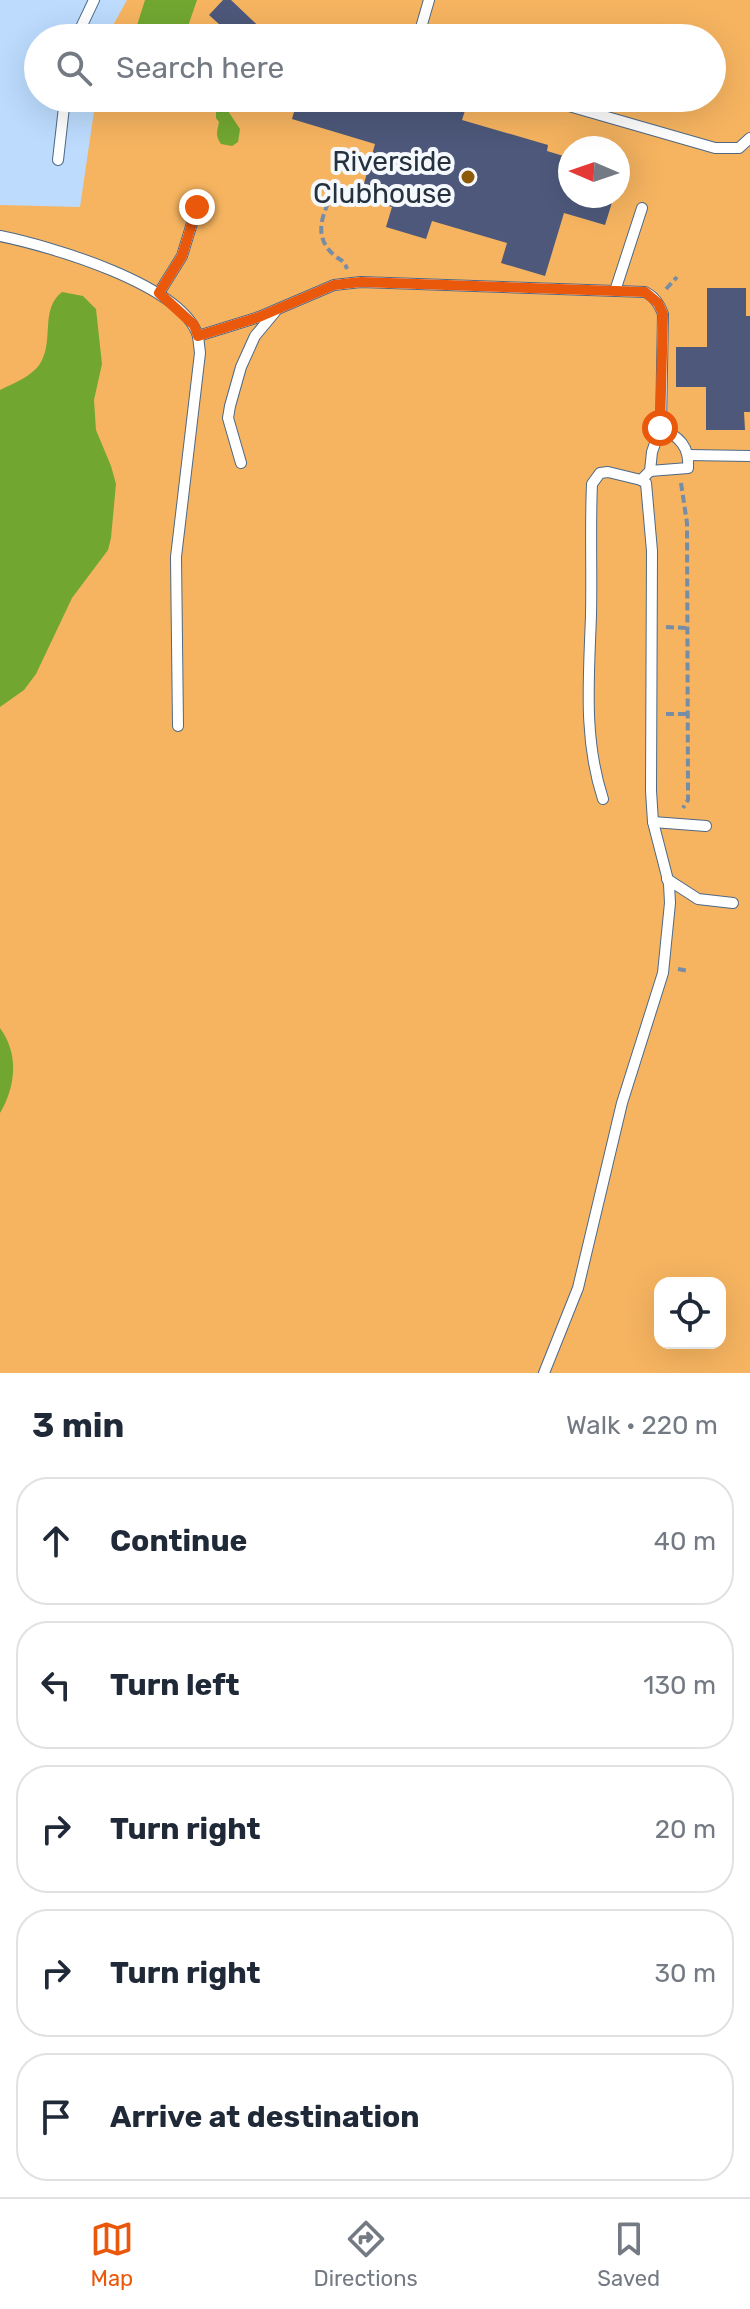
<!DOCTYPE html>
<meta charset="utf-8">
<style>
:root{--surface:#fff;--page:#f2f2f3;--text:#1f2937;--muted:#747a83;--line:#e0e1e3;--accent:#ea580c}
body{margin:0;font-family:Rubik,sans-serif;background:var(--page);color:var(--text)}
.controls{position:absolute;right:24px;bottom:24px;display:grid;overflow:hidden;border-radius:16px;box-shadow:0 8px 32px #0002}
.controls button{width:72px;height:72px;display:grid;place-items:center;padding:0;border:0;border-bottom:2px solid var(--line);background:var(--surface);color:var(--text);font:40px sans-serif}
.compass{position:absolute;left:558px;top:136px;width:72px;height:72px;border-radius:50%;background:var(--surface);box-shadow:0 8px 32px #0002;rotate:272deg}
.stop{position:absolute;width:24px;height:24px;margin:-18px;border:6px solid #ea580c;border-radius:50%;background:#fff}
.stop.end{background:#ea580c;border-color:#fff;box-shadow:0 2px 8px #0008}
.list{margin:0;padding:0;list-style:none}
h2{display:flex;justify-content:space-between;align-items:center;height:104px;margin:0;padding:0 32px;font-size:34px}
h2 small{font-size:26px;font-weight:400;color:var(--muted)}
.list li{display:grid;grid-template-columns:52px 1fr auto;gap:24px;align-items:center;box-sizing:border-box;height:128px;margin:0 16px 16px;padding:0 16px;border:2px solid var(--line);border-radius:32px}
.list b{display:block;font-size:30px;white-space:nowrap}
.list em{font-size:26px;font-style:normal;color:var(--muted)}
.icon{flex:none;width:44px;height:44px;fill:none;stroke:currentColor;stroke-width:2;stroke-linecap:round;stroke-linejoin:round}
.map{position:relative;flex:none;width:750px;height:1373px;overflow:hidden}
.search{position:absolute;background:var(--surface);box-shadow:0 8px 32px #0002;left:24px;right:24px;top:24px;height:88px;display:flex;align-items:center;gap:20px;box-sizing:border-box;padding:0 28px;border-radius:44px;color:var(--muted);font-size:30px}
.sheet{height:824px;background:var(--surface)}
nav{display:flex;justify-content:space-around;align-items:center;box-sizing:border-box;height:112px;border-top:2px solid var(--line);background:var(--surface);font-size:22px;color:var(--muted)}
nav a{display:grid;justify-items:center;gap:4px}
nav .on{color:var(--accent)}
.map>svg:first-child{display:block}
</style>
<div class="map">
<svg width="750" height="1373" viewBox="0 0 750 1373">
<rect width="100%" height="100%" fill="#bcdbfd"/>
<path fill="#f6b460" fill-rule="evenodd" d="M 127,0 L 750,0 L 750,1373 L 0,1373 L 0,205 L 80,207 L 96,98 L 712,98 L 712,38 L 106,38 ZM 570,148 L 618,148 L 618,196 L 570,196 ZM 660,1283 L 720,1283 L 720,1343 L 660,1343 Z"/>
<g fill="#71a731">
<polygon points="145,0 197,0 184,38 133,38"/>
<path d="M 203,98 L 229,98 L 228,111 L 240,129 L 238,142 L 232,146 L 221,144 C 215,135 217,132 219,122 L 216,118 L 216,108 Z"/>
<path d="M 62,292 L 83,296 L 96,309 L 102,364 L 94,400 L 96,430 L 111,466 L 116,484 L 111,538 L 108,550 L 72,598 L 36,674 L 24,690 L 0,707 L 0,390 C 14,383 33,376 41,362 C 54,339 40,309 62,292 Z"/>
<path d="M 0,1028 C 19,1054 16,1086 0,1113 Z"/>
</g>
<g fill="#4d587a">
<polygon points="223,0 231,0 271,38 226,38 230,34 209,15"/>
<polygon points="298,98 469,98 462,120 548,145 547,151 570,158 570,196 614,196 605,225 564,213 545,276 501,263 507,243 432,221 426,239 386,227 392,207 360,198 375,144 292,119"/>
<polygon points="707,288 746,288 746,316 750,316 750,412 744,412 745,430 706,430 706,387 676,387 676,347 707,347"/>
</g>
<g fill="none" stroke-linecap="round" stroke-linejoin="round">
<defs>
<g id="lane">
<polyline points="76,38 94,0"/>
<polyline points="418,38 429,0"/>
<polyline points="541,98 715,148 739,148 750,138"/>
<polyline points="58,160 65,98"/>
<path d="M 0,236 C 49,246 182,284 198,336 L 259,317 L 334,285 L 361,282 L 645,292 C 655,297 659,304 663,314 L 661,426 L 652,452 L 650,471 L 641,480 L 608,472 L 600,473 L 592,484 C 590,528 592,571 591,615 C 589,678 583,738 603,799"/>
<polyline points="615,291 642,208"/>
<polyline points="159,293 182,256 197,207"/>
<polyline points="688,455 750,456"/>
<polyline points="241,463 228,418 230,406 241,367 255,336 275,312"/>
<path d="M 650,471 L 688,468 C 690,447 679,436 660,428"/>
<polyline points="178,726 176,557 200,353 198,336"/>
<polyline points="653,822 706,826"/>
<polyline points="667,879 698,899 733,903"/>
<polyline points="544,1373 578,1288 622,1103 663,973 670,903 669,884 653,822 651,791 652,551 646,483 641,480"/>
</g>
</defs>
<use href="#lane" stroke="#4e6987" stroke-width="12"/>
<g stroke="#778da6" stroke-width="4" stroke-dasharray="8 4" stroke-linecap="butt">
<path d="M 333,192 C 323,214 312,236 334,255 C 341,261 344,260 347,269"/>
<polyline points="666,289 677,277"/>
<polyline points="681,483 687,523 688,790 688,800 683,808"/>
<polyline points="666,627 686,628"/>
<polyline points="666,714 687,714"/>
<polyline points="678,969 689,971"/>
</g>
<use href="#lane" stroke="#fff" stroke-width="10"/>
</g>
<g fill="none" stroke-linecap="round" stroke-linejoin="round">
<polyline stroke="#ea580c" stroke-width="10" points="197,207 182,256 159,293 194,325 198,336 259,317 334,285 361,282 645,292 658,303 663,314 660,428"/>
</g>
<circle fill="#8d5b07" stroke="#f5f8fc" stroke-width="3" cx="468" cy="177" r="8"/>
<g text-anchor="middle" stroke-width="8" stroke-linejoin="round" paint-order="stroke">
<g font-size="28" fill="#25313e" stroke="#f5f8fc" text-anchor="end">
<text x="452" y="171">Riverside<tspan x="452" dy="32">Clubhouse</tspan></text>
</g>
</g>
</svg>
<div class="controls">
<button><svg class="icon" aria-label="locate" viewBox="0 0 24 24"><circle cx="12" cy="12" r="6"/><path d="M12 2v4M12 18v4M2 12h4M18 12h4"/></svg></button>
</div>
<svg class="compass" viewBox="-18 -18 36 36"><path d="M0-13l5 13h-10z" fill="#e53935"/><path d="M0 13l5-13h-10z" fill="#747a83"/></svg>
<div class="stop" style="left:660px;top:428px"></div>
<div class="stop end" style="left:197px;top:207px"></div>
<div class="search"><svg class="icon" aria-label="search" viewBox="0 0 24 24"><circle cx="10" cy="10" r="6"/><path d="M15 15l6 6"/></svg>Search here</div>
</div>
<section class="sheet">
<h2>3 min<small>Walk · 220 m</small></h2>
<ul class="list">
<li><svg class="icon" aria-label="ahead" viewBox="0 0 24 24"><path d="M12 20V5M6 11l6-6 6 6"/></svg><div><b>Continue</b></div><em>40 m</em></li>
<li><svg class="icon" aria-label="left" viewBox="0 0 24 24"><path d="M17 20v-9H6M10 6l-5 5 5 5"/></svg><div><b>Turn left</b></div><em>130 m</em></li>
<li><svg class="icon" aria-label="right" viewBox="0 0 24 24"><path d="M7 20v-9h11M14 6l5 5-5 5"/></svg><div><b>Turn right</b></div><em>20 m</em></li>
<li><svg class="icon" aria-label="right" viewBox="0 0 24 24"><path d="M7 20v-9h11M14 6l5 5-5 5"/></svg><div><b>Turn right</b></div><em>30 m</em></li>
<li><svg class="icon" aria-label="arrive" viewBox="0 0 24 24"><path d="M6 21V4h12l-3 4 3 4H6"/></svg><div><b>Arrive at destination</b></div></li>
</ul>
</section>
<nav>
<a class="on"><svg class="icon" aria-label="map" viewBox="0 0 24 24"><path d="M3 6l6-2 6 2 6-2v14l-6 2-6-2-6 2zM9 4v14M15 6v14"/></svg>Map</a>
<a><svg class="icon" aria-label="directions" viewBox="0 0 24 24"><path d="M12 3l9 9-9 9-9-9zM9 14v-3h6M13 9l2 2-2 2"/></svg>Directions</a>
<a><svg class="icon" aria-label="saved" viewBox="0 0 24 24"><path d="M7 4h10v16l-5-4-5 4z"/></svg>Saved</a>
</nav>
